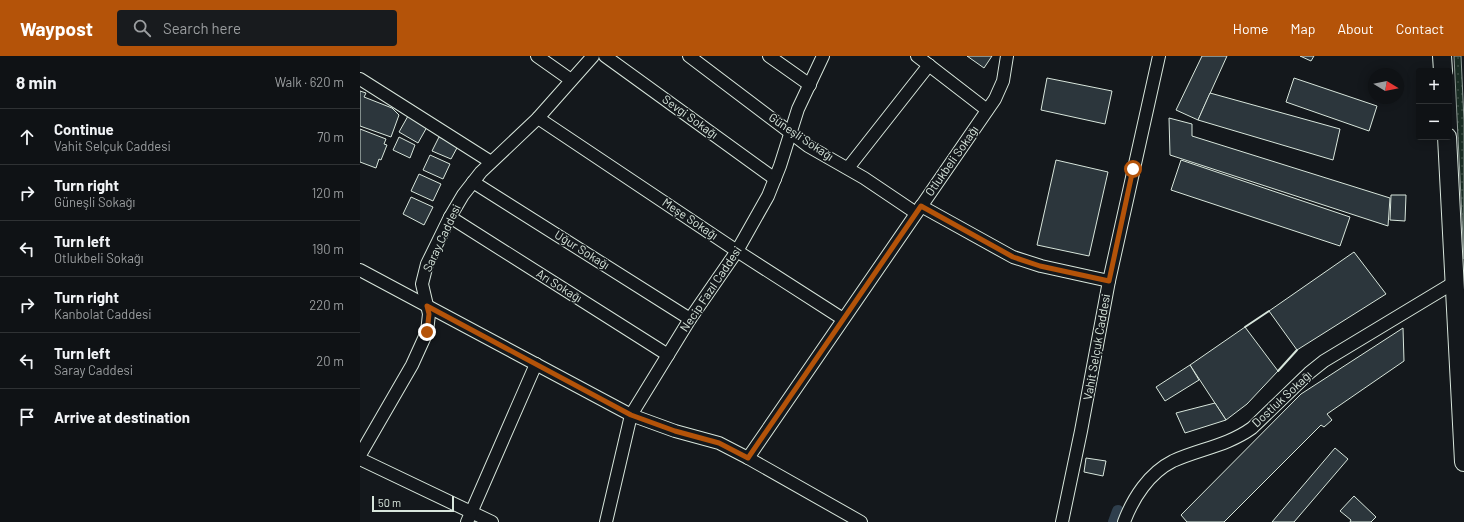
<!DOCTYPE html>
<meta charset="utf-8">
<style>
:root{--surface:#0f1215;--page:#181b1e;--text:#f1f3f6;--muted:#9b9ea0;--line:#2f3234;--accent:#b45309}
body{margin:0;font-family:Barlow,sans-serif;background:var(--page);color:var(--text)}
.controls{position:absolute;right:12px;top:12px;display:grid;overflow:hidden;border-radius:4px;box-shadow:0 2px 10px #0003}
.controls button{width:36px;height:36px;display:grid;place-items:center;padding:0;border:0;border-bottom:1px solid var(--line);background:var(--surface);color:var(--text);font:20px sans-serif}
.compass{position:absolute;left:1008px;top:12px;width:36px;height:36px;border-radius:50%;background:var(--surface);box-shadow:0 2px 10px #0003;rotate:100deg}
.scale{position:absolute;left:12px;bottom:10px;width:82px;box-sizing:border-box;padding-left:4px;border:2px solid #d8e6dc;border-top:0;font-size:11px;line-height:14px;white-space:nowrap;color:#d8e6dc;-webkit-text-stroke:3px #14181c;paint-order:stroke}
.stop{position:absolute;width:12px;height:12px;margin:-9px;border:3px solid #b45309;border-radius:50%;background:#fff}
.stop.end{background:#b45309;border-color:#fff;box-shadow:0 1px 4px #0008}
.list{margin:0;padding:0;list-style:none}
h2{display:flex;justify-content:space-between;align-items:center;height:52px;margin:0;padding:0 16px;font-size:17px}
h2 small{font-size:13px;font-weight:400;color:var(--muted)}
.list li{display:grid;grid-template-columns:26px 1fr auto;gap:12px;align-items:center;box-sizing:border-box;height:56px;padding:0 16px;border-top:1px solid var(--line)}
.list b{display:block;font-size:15px;white-space:nowrap}
.list p{margin:0;font-size:13px;white-space:nowrap;color:var(--muted)}
.list em{font-size:13px;font-style:normal;color:var(--muted)}
.icon{flex:none;width:22px;height:22px;fill:none;stroke:currentColor;stroke-width:2;stroke-linecap:round;stroke-linejoin:round}
.map{position:relative;flex:none;width:1104px;height:466px;overflow:hidden}
header{display:flex;align-items:center;gap:24px;box-sizing:border-box;height:56px;padding:0 20px;background:var(--accent);color:#fff}
header strong{font-size:19px}
nav{display:flex;gap:22px;margin-inline-start:auto;font-size:14px}
.search{width:280px;height:36px;background:var(--page);display:flex;align-items:center;gap:10px;box-sizing:border-box;padding:0 14px;border-radius:4px;color:var(--muted);font-size:15px}
main{display:flex}
aside{flex:1;background:var(--surface)}
.map>svg:first-child{display:block}
</style>
<header>
<strong>Waypost</strong>
<div class="search"><svg class="icon" aria-label="search" viewBox="0 0 24 24"><circle cx="10" cy="10" r="6"/><path d="M15 15l6 6"/></svg>Search here</div>
<nav><a>Home</a><a>Map</a><a>About</a><a>Contact</a></nav>
</header>
<main>
<aside>
<h2>8 min<small>Walk · 620 m</small></h2>
<ul class="list">
<li><svg class="icon" aria-label="ahead" viewBox="0 0 24 24"><path d="M12 20V5M6 11l6-6 6 6"/></svg><div><b>Continue</b><p>Vahit Selçuk Caddesi</p></div><em>70 m</em></li>
<li><svg class="icon" aria-label="right" viewBox="0 0 24 24"><path d="M7 20v-9h11M14 6l5 5-5 5"/></svg><div><b>Turn right</b><p>Güneşli Sokağı</p></div><em>120 m</em></li>
<li><svg class="icon" aria-label="left" viewBox="0 0 24 24"><path d="M17 20v-9H6M10 6l-5 5 5 5"/></svg><div><b>Turn left</b><p>Otlukbeli Sokağı</p></div><em>190 m</em></li>
<li><svg class="icon" aria-label="right" viewBox="0 0 24 24"><path d="M7 20v-9h11M14 6l5 5-5 5"/></svg><div><b>Turn right</b><p>Kanbolat Caddesi</p></div><em>220 m</em></li>
<li><svg class="icon" aria-label="left" viewBox="0 0 24 24"><path d="M17 20v-9H6M10 6l-5 5 5 5"/></svg><div><b>Turn left</b><p>Saray Caddesi</p></div><em>20 m</em></li>
<li><svg class="icon" aria-label="arrive" viewBox="0 0 24 24"><path d="M6 21V4h12l-3 4 3 4H6"/></svg><div><b>Arrive at destination</b></div></li>
</ul>
</aside>
<div class="map">
<svg width="1104" height="466" viewBox="0 0 1104 466">
<defs>
<pattern id="grass-dots" width="8" height="8" patternUnits="userSpaceOnUse"><rect width="8" height="8" fill="#1a2d24"/><path d="M2 2h.1M6 6h.1" fill="none" stroke="#3b4b43" stroke-width="1.8" stroke-linecap="round"/></pattern>
</defs>
<rect width="100%" height="100%" fill="#14181c"/>
<polygon fill="url(#grass-dots)" stroke="#939e99" points="1094,0 1101,0 1104,65 1104,203"/>
<g fill="none" stroke-linecap="round" stroke-linejoin="round">
<polyline stroke="#2f3f4d" stroke-width="12" points="754,466 758,455"/>
</g>
<g fill="#2c363c" stroke="#d8e6dc">
<polygon points="607,0 632,0 624,12"/>
<polygon points="842,0 867,0 838,64 816,54"/>
<polygon points="940,0 954,0 951,5"/>
<polygon points="687,22 752,35 745,68 681,54"/>
<polygon points="934,22 1017,50 1009,75 926,46"/>
<polygon points="0,35 6,37 4,41 32,52 39,59 31,81 0,70"/>
<polygon points="850,37 980,73 973,104 838,64"/>
<polygon points="48,60 67,71 58,87 39,76"/>
<polygon points="809,62 832,68 832,80 1030,142 1028,170 810,99"/>
<polygon points="0,73 26,83 24,88 27,89 21,104 19,103 16,112 0,106"/>
<polygon points="39,81 55,89 50,102 33,94"/>
<polygon points="79,81 98,90 91,103 72,95"/>
<polygon points="70,99 90,108 83,123 63,114"/>
<polygon points="696,104 748,116 729,200 677,189"/>
<polygon points="821,104 990,161 980,190 811,134"/>
<polygon points="59,118 81,128 73,145 51,135"/>
<polygon points="1031,139 1046,139 1045,165 1030,164"/>
<polygon points="51,141 73,151 64,169 43,158"/>
<polygon points="994,196 1026,238 937,294 909,255"/>
<polygon points="885,271 918,315 887,348 866,364 830,309"/>
<polygon points="1043,272 1044,305 967,358 972,364 964,371 961,369 864,466 827,466 821,459 941,338"/>
<polygon points="830,309 839,324 805,345 796,331"/>
<polygon points="855,347 866,364 825,377 816,357"/>
<polygon points="975,392 988,403 934,466 912,466"/>
<polygon points="726,402 746,405 743,420 724,416"/>
<polygon points="994,440 1016,461 1011,466 990,466 991,464 980,455"/>
</g>
<g fill="none" stroke-linecap="round" stroke-linejoin="round">
<defs>
<g id="minor">
<polyline points="177,0 211,24"/>
<polyline points="245,0 415,123"/>
<polyline points="329,0 448,90 504,122 556,157"/>
<polyline points="409,0 450,29"/>
<polyline points="557,0 627,54"/>
<polyline points="0,23 131,106"/>
<polyline points="178,62 377,195 483,263"/>
<polyline points="488,112 569,9"/>
<polyline points="113,126 330,263"/>
<polyline points="561,150 653,201 681,210 749,225"/>
<polyline points="90,161 308,299"/>
<polyline points="0,214 271,359 315,375 359,387 388,402 501,466"/>
<polyline points="0,399 52,309 67,276 69,258 62,228 67,208 90,161 103,139 121,116 178,62 233,0"/>
<polyline points="388,402 635,43 643,25 647,0"/>
<polyline points="0,403 132,466"/>
<polyline points="107,466 176,308"/>
<polyline points="246,466 271,359 330,263 377,195 408,140 420,110 438,53 463,0"/>
<polyline points="702,466 721,375 749,225 799,0"/>
<path d="M 764,466 C 773,442 789,417 813,405 C 839,393 867,390 892,372 L 949,317 L 964,305 L 1095,226"/>
</g>
<g id="highway">
<polyline points="1082,0 1083,15"/>
<polyline points="1087,81 1104,406"/>
</g>
</defs>
<use href="#minor" stroke="#d8e6dc" stroke-width="14"/>
<use href="#highway" stroke="#d8e6dc" stroke-width="20"/>
<use href="#minor" stroke="#14181c" stroke-width="12"/>
<use href="#highway" stroke="#14181c" stroke-width="18"/>
<g stroke="#d8e6dc" stroke-width="2">
<polyline points="885,271 909,255"/>
<polyline points="918,315 937,294"/>
</g>
</g>
<g fill="none" stroke-linecap="round" stroke-linejoin="round">
<polyline stroke="#b45309" stroke-width="5" points="67,276 69,258 67,250 271,359 315,375 359,387 388,402 561,150 653,201 680,210 749,225 773,113"/>
</g>
<g text-anchor="middle" stroke-width="3" stroke-linejoin="round" paint-order="stroke">
<g font-size="12" fill="#d8e6dc" stroke="#14181c">
<text transform="translate(330 61) rotate(36)" y="4">Sevgi Sokağı</text>
<text transform="translate(441 81) rotate(34)" y="4">Güneşli Sokağı</text>
<text transform="translate(592 105) rotate(-55)" y="4">Otlukbeli Sokağı</text>
<text transform="translate(330 163) rotate(34)" y="4">Meşe Sokağı</text>
<text transform="translate(82 182) rotate(-65)" y="4">Saray Caddesi</text>
<text transform="translate(222 194) rotate(32)" y="4">Uğur Sokağı</text>
<text transform="translate(199 230) rotate(32)" y="4">Arı Sokağı</text>
<text transform="translate(351 233) rotate(-56)" y="4">Necip Fazıl Caddesi</text>
<text transform="translate(737 291) rotate(-80)" y="4">Vahit Selçuk Caddesi</text>
<text transform="translate(922 343) rotate(-43)" y="4">Dostluk Sokağı</text>
</g>
</g>
</svg>
<div class="controls">
<button>+</button>
<button>−</button>
</div>
<svg class="compass" viewBox="-18 -18 36 36"><path d="M0-13l5 13h-10z" fill="#e53935"/><path d="M0 13l5-13h-10z" fill="#9b9ea0"/></svg>
<div class="scale">50 m</div>
<div class="stop" style="left:773px;top:113px"></div>
<div class="stop end" style="left:67px;top:276px"></div>
</div>
</main>
